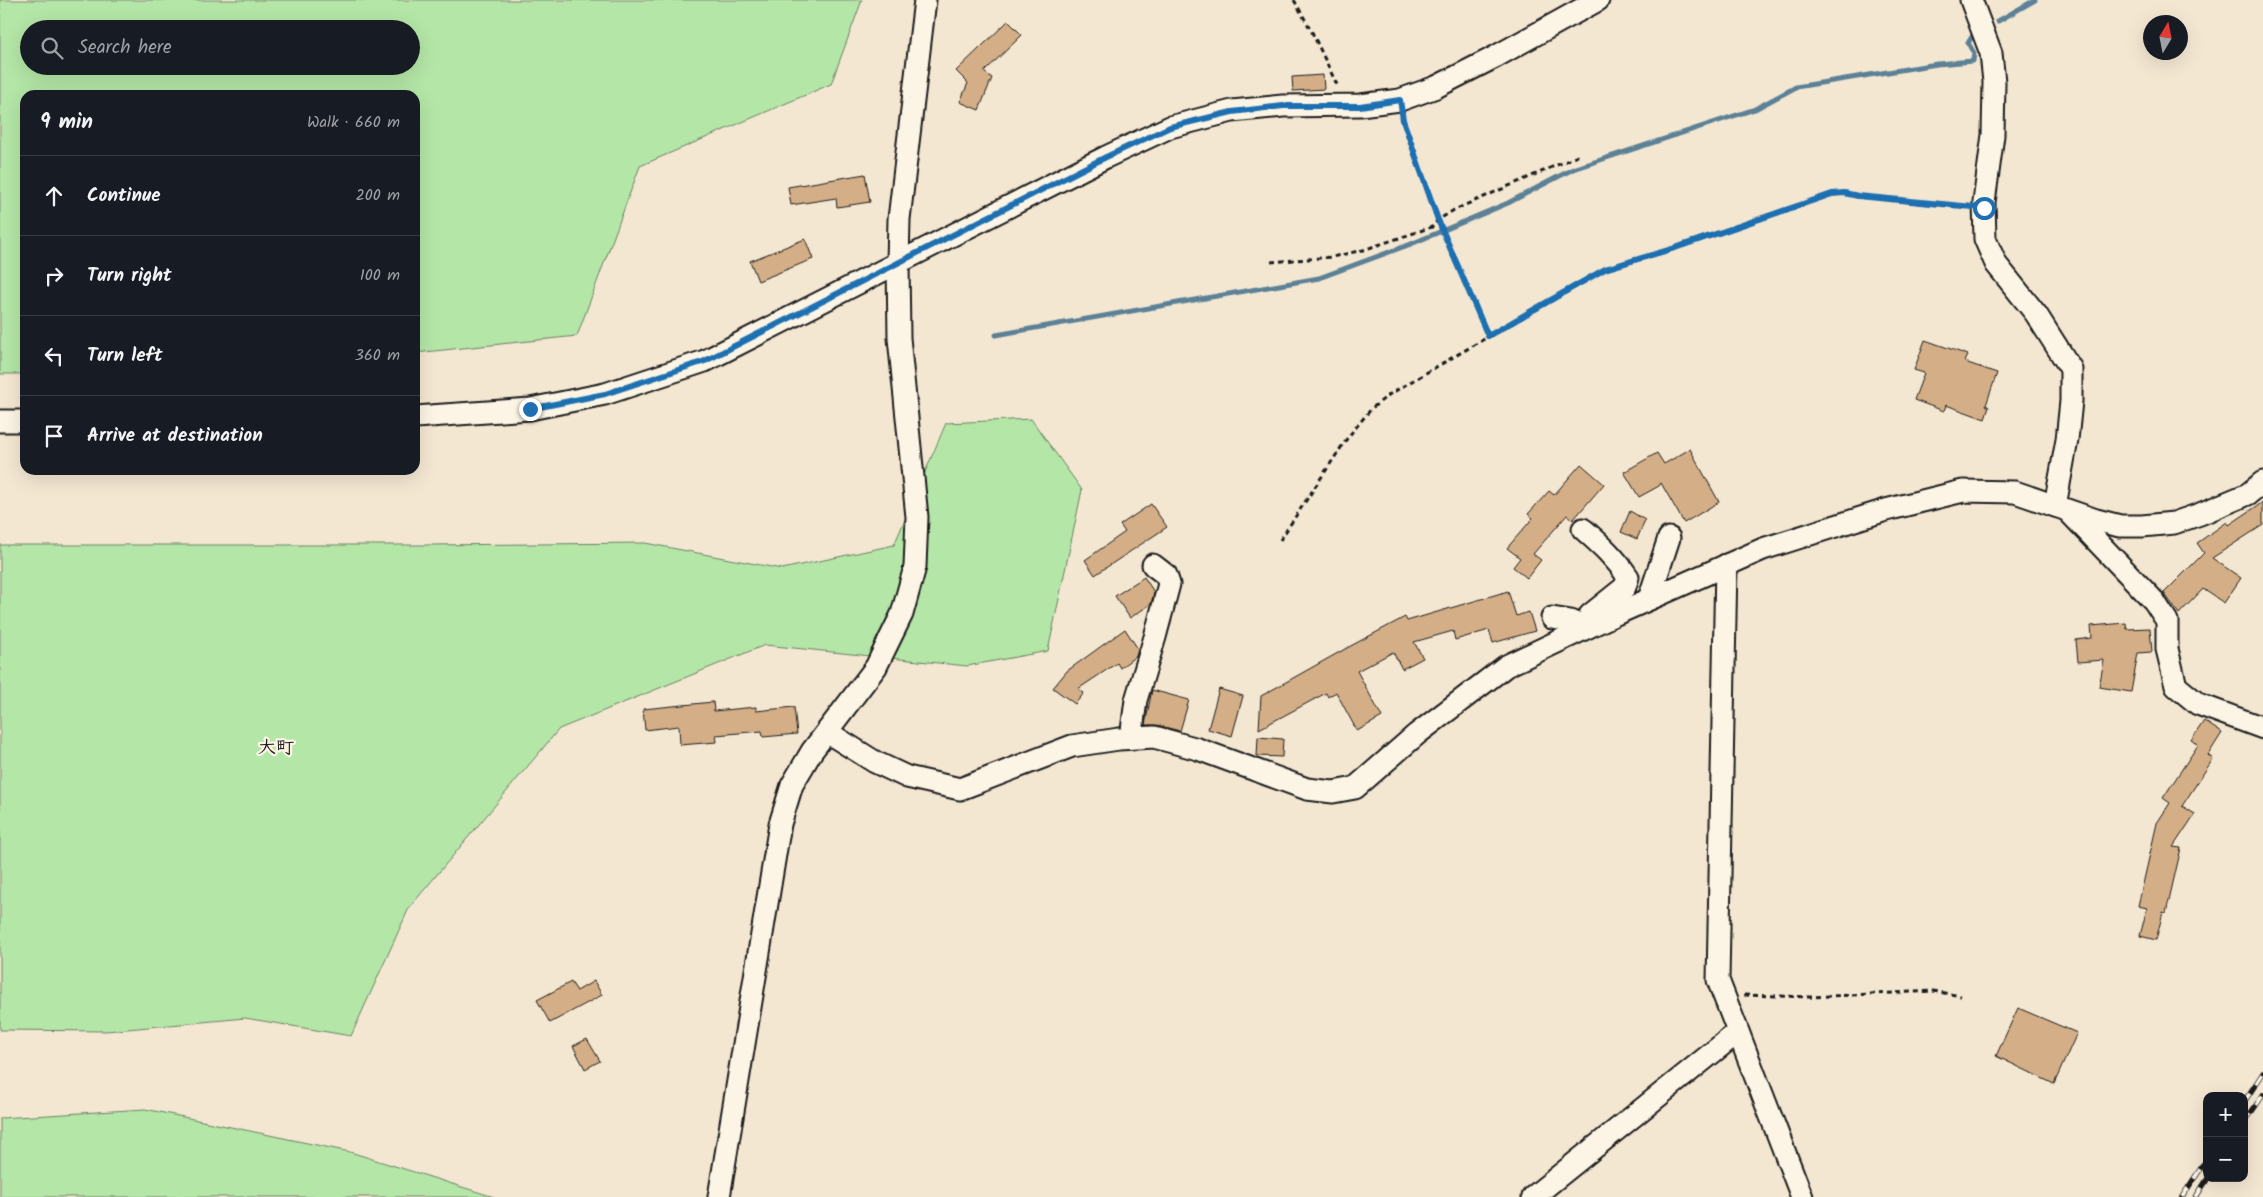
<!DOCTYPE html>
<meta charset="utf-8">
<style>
:root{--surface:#171b24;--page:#242831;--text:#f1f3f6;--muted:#9ea1a6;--line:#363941}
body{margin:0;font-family:Kalam,"Klee One",sans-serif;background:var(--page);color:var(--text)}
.controls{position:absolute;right:15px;bottom:15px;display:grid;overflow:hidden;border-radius:10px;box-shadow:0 5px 20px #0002}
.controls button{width:45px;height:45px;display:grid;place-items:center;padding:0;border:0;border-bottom:1px solid var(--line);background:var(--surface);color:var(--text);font:25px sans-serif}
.compass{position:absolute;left:2143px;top:15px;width:45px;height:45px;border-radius:50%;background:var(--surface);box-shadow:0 5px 20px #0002;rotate:10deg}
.stop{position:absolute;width:15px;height:15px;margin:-11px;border:4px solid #1f6fb2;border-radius:50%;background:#fff}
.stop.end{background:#1f6fb2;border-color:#fff;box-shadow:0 1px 5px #0008}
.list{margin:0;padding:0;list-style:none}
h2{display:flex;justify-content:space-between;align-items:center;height:65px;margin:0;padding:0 20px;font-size:21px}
h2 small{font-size:16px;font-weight:400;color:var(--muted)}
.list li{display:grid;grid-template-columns:32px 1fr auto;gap:15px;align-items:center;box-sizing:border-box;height:80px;padding:0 20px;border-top:1px solid var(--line)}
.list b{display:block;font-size:19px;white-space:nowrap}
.list em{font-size:16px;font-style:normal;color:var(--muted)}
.icon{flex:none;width:28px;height:28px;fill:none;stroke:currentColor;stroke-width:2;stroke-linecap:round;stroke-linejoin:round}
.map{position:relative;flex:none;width:2263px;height:1197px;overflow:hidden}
.search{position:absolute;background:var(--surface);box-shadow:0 5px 20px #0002;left:20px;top:20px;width:400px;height:55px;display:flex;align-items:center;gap:12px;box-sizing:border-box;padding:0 18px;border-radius:28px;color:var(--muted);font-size:19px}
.panel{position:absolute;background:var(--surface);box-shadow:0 5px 20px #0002;left:20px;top:90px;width:400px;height:385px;border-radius:15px}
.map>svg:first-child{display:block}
</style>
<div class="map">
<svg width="2263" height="1197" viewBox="0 0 2263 1197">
<rect width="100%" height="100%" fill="#f4e7d2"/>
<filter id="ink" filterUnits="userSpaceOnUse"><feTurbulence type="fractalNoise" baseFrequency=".02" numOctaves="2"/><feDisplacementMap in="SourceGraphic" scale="10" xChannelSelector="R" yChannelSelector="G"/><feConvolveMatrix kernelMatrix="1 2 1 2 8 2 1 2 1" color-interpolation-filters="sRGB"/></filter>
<g filter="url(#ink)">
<g fill="#b4e6a7" stroke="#688162" fill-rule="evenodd">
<path d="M 0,0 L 862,0 L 831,84 L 640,166 L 577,336 L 415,353 L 415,95 L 25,95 L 25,374 L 0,374 ZM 29,29 L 411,29 L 411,66 L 29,66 Z"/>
<polygon points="1031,419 1082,490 1048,651 967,666 765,645 559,729 409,908 351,1036 245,1018 106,1031 0,1030 0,545 427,545 645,543 782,569 894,545 946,423"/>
<polygon points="145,1109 350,1152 494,1197 0,1197 0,1118"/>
</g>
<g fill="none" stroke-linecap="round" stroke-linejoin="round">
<g stroke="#5c8196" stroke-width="5">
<polyline points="1998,21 2035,0"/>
<polyline points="996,335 1319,278 1411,244 1508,203 1573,169 1755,109 1796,87 1937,64 1973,61 1974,53 1968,43 1973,35"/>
</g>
</g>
<g fill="#d4ae86" stroke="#1c1c1c">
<polygon points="1008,21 1022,35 984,72 992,78 979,110 960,102 968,83 956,71"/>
<polygon points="1323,75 1324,89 1293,91 1292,77"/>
<polygon points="865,174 870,202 837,207 836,198 791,205 788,187"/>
<polygon points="805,239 813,259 758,281 750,261"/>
<polygon points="1925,340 1968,355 1965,362 1997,373 1986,405 1989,407 1985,419 1946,405 1944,411 1914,400 1924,373 1914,370"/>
<polygon points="1690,449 1719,502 1684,523 1661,483 1659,486 1639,497 1624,472 1657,453 1664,464"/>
<polygon points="1581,464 1604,484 1573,520 1567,515 1533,554 1541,560 1527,578 1513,567 1520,558 1507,548 1533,518 1528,514 1549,491 1554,495"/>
<polygon points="2263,502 2263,525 2212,558 2241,578 2224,603 2203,589 2179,614 2164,593 2204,553 2197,543 2227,522 2229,525"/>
<polygon points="1151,504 1167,527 1095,575 1085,560 1125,532 1120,525"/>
<polygon points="1630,511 1645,520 1637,539 1621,532"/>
<polygon points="1144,577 1154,592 1151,604 1130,618 1115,596"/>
<polygon points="1508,591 1516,616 1529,612 1535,631 1493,643 1489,630 1455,640 1453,631 1414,642 1423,658 1402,669 1393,652 1357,671 1382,717 1357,731 1336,692 1328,697 1326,693 1259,729 1261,696 1345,649 1405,617 1407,621"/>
<polygon points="2126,623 2127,629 2150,628 2152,652 2138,653 2131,692 2099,687 2104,660 2078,662 2076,640 2092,638 2091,626"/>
<polygon points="1125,629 1138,649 1136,656 1120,668 1117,663 1078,689 1084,693 1075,704 1053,688 1067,671"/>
<polygon points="1219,689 1243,696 1232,736 1208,729"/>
<polygon points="1152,690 1189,700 1180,731 1157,725 1145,725"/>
<polygon points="713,702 714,711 756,707 756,711 794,707 797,734 763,737 762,731 716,735 717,742 680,745 679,726 645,730 643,709"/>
<polygon points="2204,721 2222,733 2208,755 2213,759 2182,806 2195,814 2173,847 2181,848 2166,913 2163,912 2156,940 2140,936 2147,908 2138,906 2157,823 2170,803 2163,798 2198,745 2191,740"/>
<polygon points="1258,737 1283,739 1282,757 1257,756"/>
<polygon points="594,981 602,995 550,1023 537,1000 571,982 577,991"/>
<polygon points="2018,1008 2077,1033 2054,1084 1996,1056"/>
<polygon points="587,1039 600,1061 585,1069 573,1046"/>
</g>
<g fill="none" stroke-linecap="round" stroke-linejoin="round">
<defs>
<g id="minor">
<polyline points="1971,0 1991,53 1994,82 1993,135 1984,202 1985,239 1996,264 2036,314 2071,369 2071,401 2067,440 2055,506"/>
<polyline points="415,417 530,409 605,394 705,361 1106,157 1170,127 1232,111 1283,106 1360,105 1400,100 1436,87 1495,57 1598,0"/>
<polyline points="0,421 25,421"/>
<polyline points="2069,512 2154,601 2167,621 2167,649 2176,686 2198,704 2263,728"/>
<polyline points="1726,565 1718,980 1802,1197"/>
<polyline points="1649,599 1669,538"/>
<path d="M 1552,618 L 1571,621 L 1586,628 L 1590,615 L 1625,587 L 1628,577 C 1615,557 1600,544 1583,529"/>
<polyline points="827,732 875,762 907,777 960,789 1072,746 1119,739 1154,737 1198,749 1307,789 1333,792 1355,788 1417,734 1506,666 1616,614 1763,549 1886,510 1963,491 2015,492 2096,520 2120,526 2142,526 2174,523 2200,514 2248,494 2263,482"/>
<polyline points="1131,738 1136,700 1155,637 1169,584 1166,575 1153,565"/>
<polyline points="719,1197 780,824 792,785 812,751 876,667 902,614 915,567 917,517 899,338 898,263 899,219 925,0"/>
<polyline points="1533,1197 1738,1032"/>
</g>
</defs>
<use href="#minor" stroke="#1c1c1c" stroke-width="25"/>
<g stroke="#1c1c1c" stroke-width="3" stroke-dasharray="5 4" stroke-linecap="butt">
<polyline points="1294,0 1311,30 1338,87"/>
<polyline points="1402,118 1438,220 1488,336"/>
<polyline points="1271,262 1332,257 1363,250 1432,227 1438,220 1454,210 1580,155"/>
<polyline points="1280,540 1348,437 1372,408 1390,394 1412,381 1605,269 1675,248 1832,194 1845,193 1858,196 1966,207"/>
<polyline points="1744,995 1811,997 1933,991 1961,996"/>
</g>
<use href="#minor" stroke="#fcf5e5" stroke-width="21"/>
<defs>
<g id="rail">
<polyline points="2244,1102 2263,1073"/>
<polyline points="2244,1123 2263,1095"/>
<polyline points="2182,1197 2207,1159"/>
<polyline points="2196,1197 2208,1178"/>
</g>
</defs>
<use href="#rail" stroke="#1c1c1c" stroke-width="5.5"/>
<use href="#rail" stroke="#fcf5e5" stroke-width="4" stroke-dasharray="11" stroke-linecap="butt"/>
</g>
</g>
<g fill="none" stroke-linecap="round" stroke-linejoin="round" filter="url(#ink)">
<polyline stroke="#1f6fb2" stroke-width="6" points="530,409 605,394 705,361 1106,157 1170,127 1232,112 1283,106 1360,106 1400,100 1403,120 1438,220 1488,336 1605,269 1675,248 1832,194 1844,193 1858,196 1984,208"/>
</g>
<g text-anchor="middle" stroke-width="4.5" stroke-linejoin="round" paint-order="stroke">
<g font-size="18" font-weight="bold" fill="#1c1c1c" stroke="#fcf5e5">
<text x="276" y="753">大町</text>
</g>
</g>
</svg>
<div class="controls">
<button>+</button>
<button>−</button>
</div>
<svg class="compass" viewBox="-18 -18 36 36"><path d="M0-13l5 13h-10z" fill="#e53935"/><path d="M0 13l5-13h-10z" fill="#9ea1a6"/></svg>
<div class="stop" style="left:1984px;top:208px"></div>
<div class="stop end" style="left:530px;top:409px"></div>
<div class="search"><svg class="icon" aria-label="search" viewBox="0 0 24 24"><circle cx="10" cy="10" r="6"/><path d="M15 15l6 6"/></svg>Search here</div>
<section class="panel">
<h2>9 min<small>Walk · 660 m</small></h2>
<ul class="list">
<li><svg class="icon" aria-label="ahead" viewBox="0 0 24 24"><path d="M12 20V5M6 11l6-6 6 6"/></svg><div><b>Continue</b></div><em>200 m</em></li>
<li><svg class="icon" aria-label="right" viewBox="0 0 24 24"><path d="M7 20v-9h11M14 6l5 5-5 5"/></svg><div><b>Turn right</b></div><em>100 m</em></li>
<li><svg class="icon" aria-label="left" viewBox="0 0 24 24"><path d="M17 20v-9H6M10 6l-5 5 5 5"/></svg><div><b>Turn left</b></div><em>360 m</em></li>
<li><svg class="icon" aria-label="arrive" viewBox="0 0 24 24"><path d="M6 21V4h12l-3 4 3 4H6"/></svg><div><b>Arrive at destination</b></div></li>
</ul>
</section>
</div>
